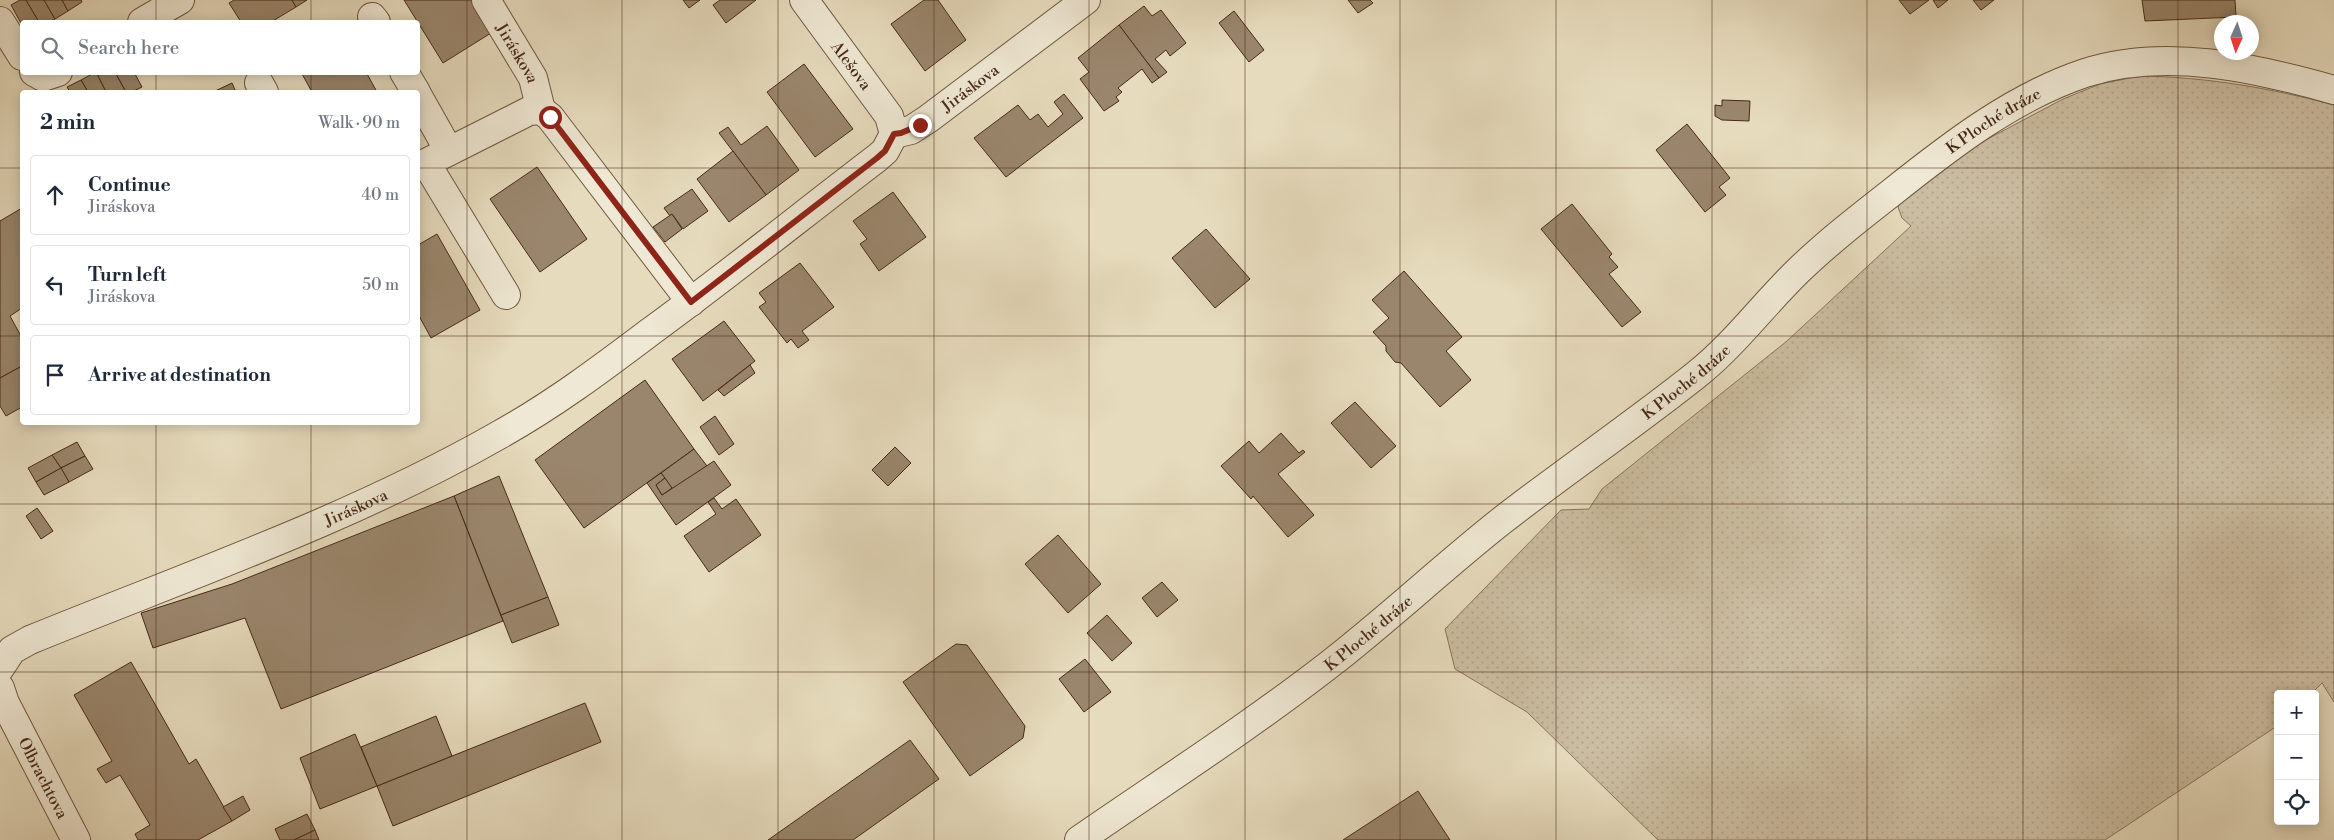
<!DOCTYPE html>
<meta charset="utf-8">
<style>
:root{--surface:#fff;--page:#f6f6f7;--text:#1f2937;--muted:#747a83;--line:#e0e1e3}
body{margin:0;font-family:"Libre Bodoni",serif;background:var(--page);color:var(--text)}
.controls{position:absolute;right:15px;bottom:15px;display:grid;overflow:hidden;border-radius:5px;box-shadow:0 2px 12px #0003}
.controls button{width:45px;height:45px;display:grid;place-items:center;padding:0;border:0;border-bottom:1px solid var(--line);background:var(--surface);color:var(--text);font:25px sans-serif}
.compass{position:absolute;left:2214px;top:15px;width:45px;height:45px;border-radius:50%;background:var(--surface);box-shadow:0 2px 12px #0003;rotate:183deg}
.stop{position:absolute;width:15px;height:15px;margin:-11px;border:4px solid #8f2418;border-radius:50%;background:#fff}
.stop.end{background:#8f2418;border-color:#fff;box-shadow:0 1px 5px #0008}
.list{margin:0;padding:0;list-style:none}
h2{display:flex;justify-content:space-between;align-items:center;height:65px;margin:0;padding:0 20px;font-size:21px}
h2 small{font-size:16px;font-weight:400;color:var(--muted)}
.list li{display:grid;grid-template-columns:32px 1fr auto;gap:15px;align-items:center;box-sizing:border-box;height:80px;margin:0 10px 10px;padding:0 10px;border:1px solid var(--line);border-radius:5px}
.list b{display:block;font-size:19px;white-space:nowrap}
.list p{margin:0;font-size:16px;white-space:nowrap;color:var(--muted)}
.list em{font-size:16px;font-style:normal;color:var(--muted)}
.icon{flex:none;width:28px;height:28px;fill:none;stroke:currentColor;stroke-width:2;stroke-linecap:round;stroke-linejoin:round}
.map{position:relative;flex:none;width:2334px;height:840px;overflow:hidden}
.search{position:absolute;background:var(--surface);box-shadow:0 2px 12px #0003;left:20px;top:20px;width:400px;height:55px;display:flex;align-items:center;gap:12px;box-sizing:border-box;padding:0 18px;border-radius:5px;color:var(--muted);font-size:19px}
.panel{position:absolute;background:var(--surface);box-shadow:0 2px 12px #0003;left:20px;top:90px;width:400px;height:335px;border-radius:5px}
.map>svg:first-child{display:block}
</style>
<div class="map">
<svg width="2334" height="840" viewBox="0 0 2334 840">
<defs>
<pattern id="grass-dots" width="8" height="8" patternUnits="userSpaceOnUse" patternTransform="scale(1.25)"><rect width="8" height="8" fill="#cbbda1"/><path d="M2 2h.1M6 6h.1" fill="none" stroke="#b0a28a" stroke-width="1.8" stroke-linecap="round"/></pattern>
</defs>
<rect width="100%" height="100%" fill="#e6dbbd"/>
<filter id="stains"><feTurbulence type="fractalNoise" baseFrequency=".004" numOctaves="4"/><feColorMatrix values="0 0 0 0 .2 0 0 0 0 .09 0 0 0 0 .02 0 0 0 .5 -.17"/></filter>
<radialGradient id="worn" r=".72"><stop offset=".6" stop-color="#630" stop-opacity="0"/><stop offset="1" stop-color="#630" stop-opacity=".3"/></radialGradient>
<path fill="url(#grass-dots)" stroke="#8a735c" d="M 2140,76 C 2207,77 2270,88 2334,105 L 2334,702 L 2322,683 L 2311,694 L 2278,694 L 2278,724 L 2274,728 L 2105,840 L 1658,840 L 1527,712 L 1455,669 L 1445,629 L 1561,510 L 1589,509 L 1602,489 L 1787,341 L 1911,226 L 1902,218 L 1898,207 L 1906,197 L 1965,151 L 2063,99 L 2100,84 Z"/>
<g fill="#9a866d" stroke="#482917">
<polygon points="20,0 26,0 39,22 22,22 22,25 11,5"/>
<polygon points="26,0 44,0 55,19 49,22 39,22"/>
<polygon points="44,0 62,0 68,11 55,19"/>
<polygon points="62,0 81,0 82,2 68,11"/>
<polygon points="234,0 292,0 296,7 271,22 241,22 229,3"/>
<polygon points="292,0 307,0 296,7"/>
<polygon points="404,0 471,0 491,33 443,63"/>
<polygon points="683,0 700,0 689,8"/>
<polygon points="720,0 756,0 726,23 713,5"/>
<polygon points="924,0 938,0 966,40 925,71 891,24"/>
<polygon points="1348,0 1370,0 1373,3 1358,13"/>
<polygon points="1899,0 1929,0 1910,14"/>
<polygon points="1933,0 1948,0 1938,8"/>
<polygon points="1973,0 1994,0 1981,10"/>
<polygon points="2142,0 2235,0 2236,17 2145,21"/>
<polygon points="1144,6 1152,16 1161,10 1186,43 1170,56 1166,50 1155,59 1167,72 1159,78 1119,25"/>
<polygon points="1234,11 1264,50 1249,62 1219,23"/>
<polygon points="1119,25 1159,78 1152,83 1142,69 1118,88 1122,92 1116,97 1119,101 1104,111 1080,79 1089,72 1078,58"/>
<polygon points="804,64 853,129 815,157 767,92"/>
<polygon points="96,72 115,72 126,92 106,92"/>
<polygon points="96,72 106,92 88,92 81,80"/>
<polygon points="115,72 134,72 142,87 132,92 126,92"/>
<polygon points="301,72 366,72 377,92 312,92"/>
<polygon points="81,80 88,92 70,92 67,87"/>
<polygon points="232,83 236,92 213,92"/>
<polygon points="1064,94 1083,118 1006,177 974,138 1018,105 1030,120 1038,114 1048,127 1063,114 1054,102"/>
<polygon points="1722,100 1750,101 1749,121 1722,120 1715,116 1715,105 1722,106"/>
<polygon points="1687,124 1730,178 1719,187 1726,195 1705,212 1656,150"/>
<polygon points="767,126 799,170 766,195 719,133 728,127 741,145"/>
<polygon points="733,151 766,195 729,222 697,179"/>
<polygon points="537,167 587,239 540,272 490,199"/>
<polygon points="692,189 708,211 683,229 672,214 670,216 664,208"/>
<polygon points="893,192 926,237 879,271 860,244 867,239 853,221"/>
<polygon points="1572,204 1612,254 1609,257 1618,267 1609,274 1641,312 1622,327 1541,229"/>
<polygon points="22,208 22,308 10,316 22,338 22,366 0,378 0,221"/>
<polygon points="672,214 682,229 665,242 653,227"/>
<polygon points="1206,229 1250,279 1215,308 1172,258"/>
<polygon points="437,234 480,310 431,338 418,314 418,245"/>
<polygon points="800,263 834,307 802,331 809,340 798,348 791,339 787,343 759,307 766,302 759,293"/>
<polygon points="1404,271 1462,337 1446,351 1471,380 1440,407 1401,363 1395,362 1386,351 1386,346 1373,332 1389,318 1372,300"/>
<polygon points="724,321 755,361 703,401 672,359"/>
<polygon points="750,365 755,373 724,396 718,390"/>
<polygon points="22,366 22,407 6,416 0,406 0,378"/>
<polygon points="645,380 694,449 584,528 535,460"/>
<polygon points="1355,402 1396,446 1371,468 1331,423"/>
<polygon points="715,416 734,444 719,455 700,427"/>
<polygon points="1281,433 1299,453 1303,450 1305,452 1278,474 1314,515 1288,537 1253,496 1251,499 1221,466 1249,441 1259,453"/>
<polygon points="77,442 85,456 61,468 52,455"/>
<polygon points="895,447 911,463 888,486 872,470"/>
<polygon points="694,449 707,466 673,490 661,473"/>
<polygon points="52,455 61,468 36,482 28,468"/>
<polygon points="85,456 93,469 69,482 61,468"/>
<polygon points="714,461 731,485 676,525 647,483 661,473 665,478 656,485 662,495"/>
<polygon points="61,468 69,482 44,495 36,482"/>
<polygon points="499,476 548,597 501,615 454,496"/>
<polygon points="665,478 672,488 662,495 656,485"/>
<polygon points="454,496 503,621 281,709 245,618 153,648 141,613 232,584"/>
<polygon points="714,498 722,509 736,499 761,535 709,572 684,536 716,514 708,502"/>
<polygon points="37,508 53,531 41,539 26,516"/>
<polygon points="1058,535 1101,584 1068,613 1025,564"/>
<polygon points="1162,582 1178,600 1157,617 1142,598"/>
<polygon points="548,597 559,625 512,643 501,615"/>
<polygon points="1107,615 1132,643 1112,661 1087,633"/>
<polygon points="956,644 967,645 1025,726 1023,738 970,776 903,682"/>
<polygon points="1085,659 1111,692 1084,712 1059,679"/>
<polygon points="131,662 189,764 196,759 232,821 198,840 138,840 135,834 150,825 134,798 120,775 106,783 97,769 112,761 74,695"/>
<polygon points="585,703 601,742 393,826 377,786"/>
<polygon points="436,716 452,756 377,786 361,747"/>
<polygon points="355,734 377,786 320,809 300,758"/>
<polygon points="910,740 939,779 853,840 768,840"/>
<polygon points="1418,791 1450,840 1343,840"/>
<polygon points="243,796 250,810 232,821 223,807"/>
<polygon points="307,814 315,830 294,840 280,840 275,829"/>
<polygon points="315,830 319,840 294,840"/>
</g>
<g fill="none" stroke-linecap="round" stroke-linejoin="round">
<defs>
<g id="minor">
<path id="s1" d="M 486,0 L 533,78 L 541,110"/>
<path id="s2" d="M 804,0 L 889,116 L 894,134"/>
<polyline points="372,17 376,22"/>
<polyline points="0,21 22,56"/>
<polyline points="142,22 180,0"/>
<polyline points="34,72 43,77 58,72"/>
<polyline points="404,72 416,92"/>
<polyline points="259,83 264,92"/>
<polyline points="418,96 449,151"/>
<path id="s3" d="M 894,134 L 911,130 L 928,119 L 1086,0"/>
<polyline points="426,163 506,295"/>
<polyline points="418,167 529,111 541,110 550,117 691,302"/>
<path id="s4" d="M 0,668 L 12,650 L 30,640 C 187,576 352,519 499,435 C 553,405 601,369 650,332 C 727,276 801,216 877,158 L 885,151 L 894,134"/>
<path id="s5" d="M 0,688 L 5,703 L 76,840"/>
<path id="s6" d="M 1079,840 C 1163,782 1249,727 1330,664 C 1388,619 1442,568 1500,522 C 1564,472 1632,426 1696,375 C 1734,345 1763,305 1798,271 C 1827,243 1859,218 1891,193 C 1950,146 2013,97 2085,73 C 2165,47 2256,68 2334,90"/>
</g>
</defs>
<use href="#minor" stroke="#705640" stroke-width="30"/>
<use href="#minor" stroke="#efe8d4" stroke-width="28"/>
</g>
<g fill="none" stroke-linecap="round" stroke-linejoin="round">
<polyline stroke="#8f2418" stroke-width="6" points="550,117 691,302 877,158 885,151 894,134 901,133 920,125"/>
</g>
<path fill="none" stroke="#482917" stroke-width="1" stroke-opacity="0.55" d="M 156,0 L 156,22M 311,0 L 311,22M 467,0 L 467,840M 622,0 L 622,840M 778,0 L 778,840M 934,0 L 934,840M 1089,0 L 1089,840M 1245,0 L 1245,840M 1400,0 L 1400,840M 1556,0 L 1556,840M 1712,0 L 1712,840M 1867,0 L 1867,840M 2023,0 L 2023,840M 2178,0 L 2178,840M 156,72 L 156,92M 311,72 L 311,92M 0,168 L 22,168M 418,168 L 2334,168M 0,336 L 22,336M 418,336 L 2334,336M 156,422 L 156,840M 311,422 L 311,840M 0,504 L 2334,504M 0,672 L 2334,672"/>
<g text-anchor="middle" stroke-width="4" stroke-linejoin="round" paint-order="stroke">
<g font-size="16" fill="#482917" stroke="#efe8d4">
<text dy="6" stroke="none"><textPath href="#s1" startOffset="62">Jiráskova</textPath></text>
<text dy="6" stroke="none"><textPath href="#s2" startOffset="81">Alešova</textPath></text>
<text dy="6" stroke="none"><textPath href="#s3" startOffset="90">Jiráskova</textPath></text>
<text dy="6" stroke="none"><textPath href="#s6" startOffset="1166">K Ploché dráze</textPath></text>
<text dy="6" stroke="none"><textPath href="#s6" startOffset="761">K Ploché dráze</textPath></text>
<text dy="6" stroke="none"><textPath href="#s4" startOffset="394">Jiráskova</textPath></text>
<text dy="6" stroke="none"><textPath href="#s6" startOffset="356">K Ploché dráze</textPath></text>
<text dy="6" stroke="none"><textPath href="#s5" startOffset="100">Olbrachtova</textPath></text>
</g>
</g>
<rect width="100%" height="100%" filter="url(#stains)"/>
<rect width="100%" height="100%" fill="url(#worn)"/>
</svg>
<div class="controls">
<button>+</button>
<button>−</button>
<button><svg class="icon" aria-label="locate" viewBox="0 0 24 24"><circle cx="12" cy="12" r="6"/><path d="M12 2v4M12 18v4M2 12h4M18 12h4"/></svg></button>
</div>
<svg class="compass" viewBox="-18 -18 36 36"><path d="M0-13l5 13h-10z" fill="#e53935"/><path d="M0 13l5-13h-10z" fill="#747a83"/></svg>
<div class="stop" style="left:550px;top:117px"></div>
<div class="stop end" style="left:920px;top:125px"></div>
<div class="search"><svg class="icon" aria-label="search" viewBox="0 0 24 24"><circle cx="10" cy="10" r="6"/><path d="M15 15l6 6"/></svg>Search here</div>
<section class="panel">
<h2>2 min<small>Walk · 90 m</small></h2>
<ul class="list">
<li><svg class="icon" aria-label="ahead" viewBox="0 0 24 24"><path d="M12 20V5M6 11l6-6 6 6"/></svg><div><b>Continue</b><p>Jiráskova</p></div><em>40 m</em></li>
<li><svg class="icon" aria-label="left" viewBox="0 0 24 24"><path d="M17 20v-9H6M10 6l-5 5 5 5"/></svg><div><b>Turn left</b><p>Jiráskova</p></div><em>50 m</em></li>
<li><svg class="icon" aria-label="arrive" viewBox="0 0 24 24"><path d="M6 21V4h12l-3 4 3 4H6"/></svg><div><b>Arrive at destination</b></div></li>
</ul>
</section>
</div>
